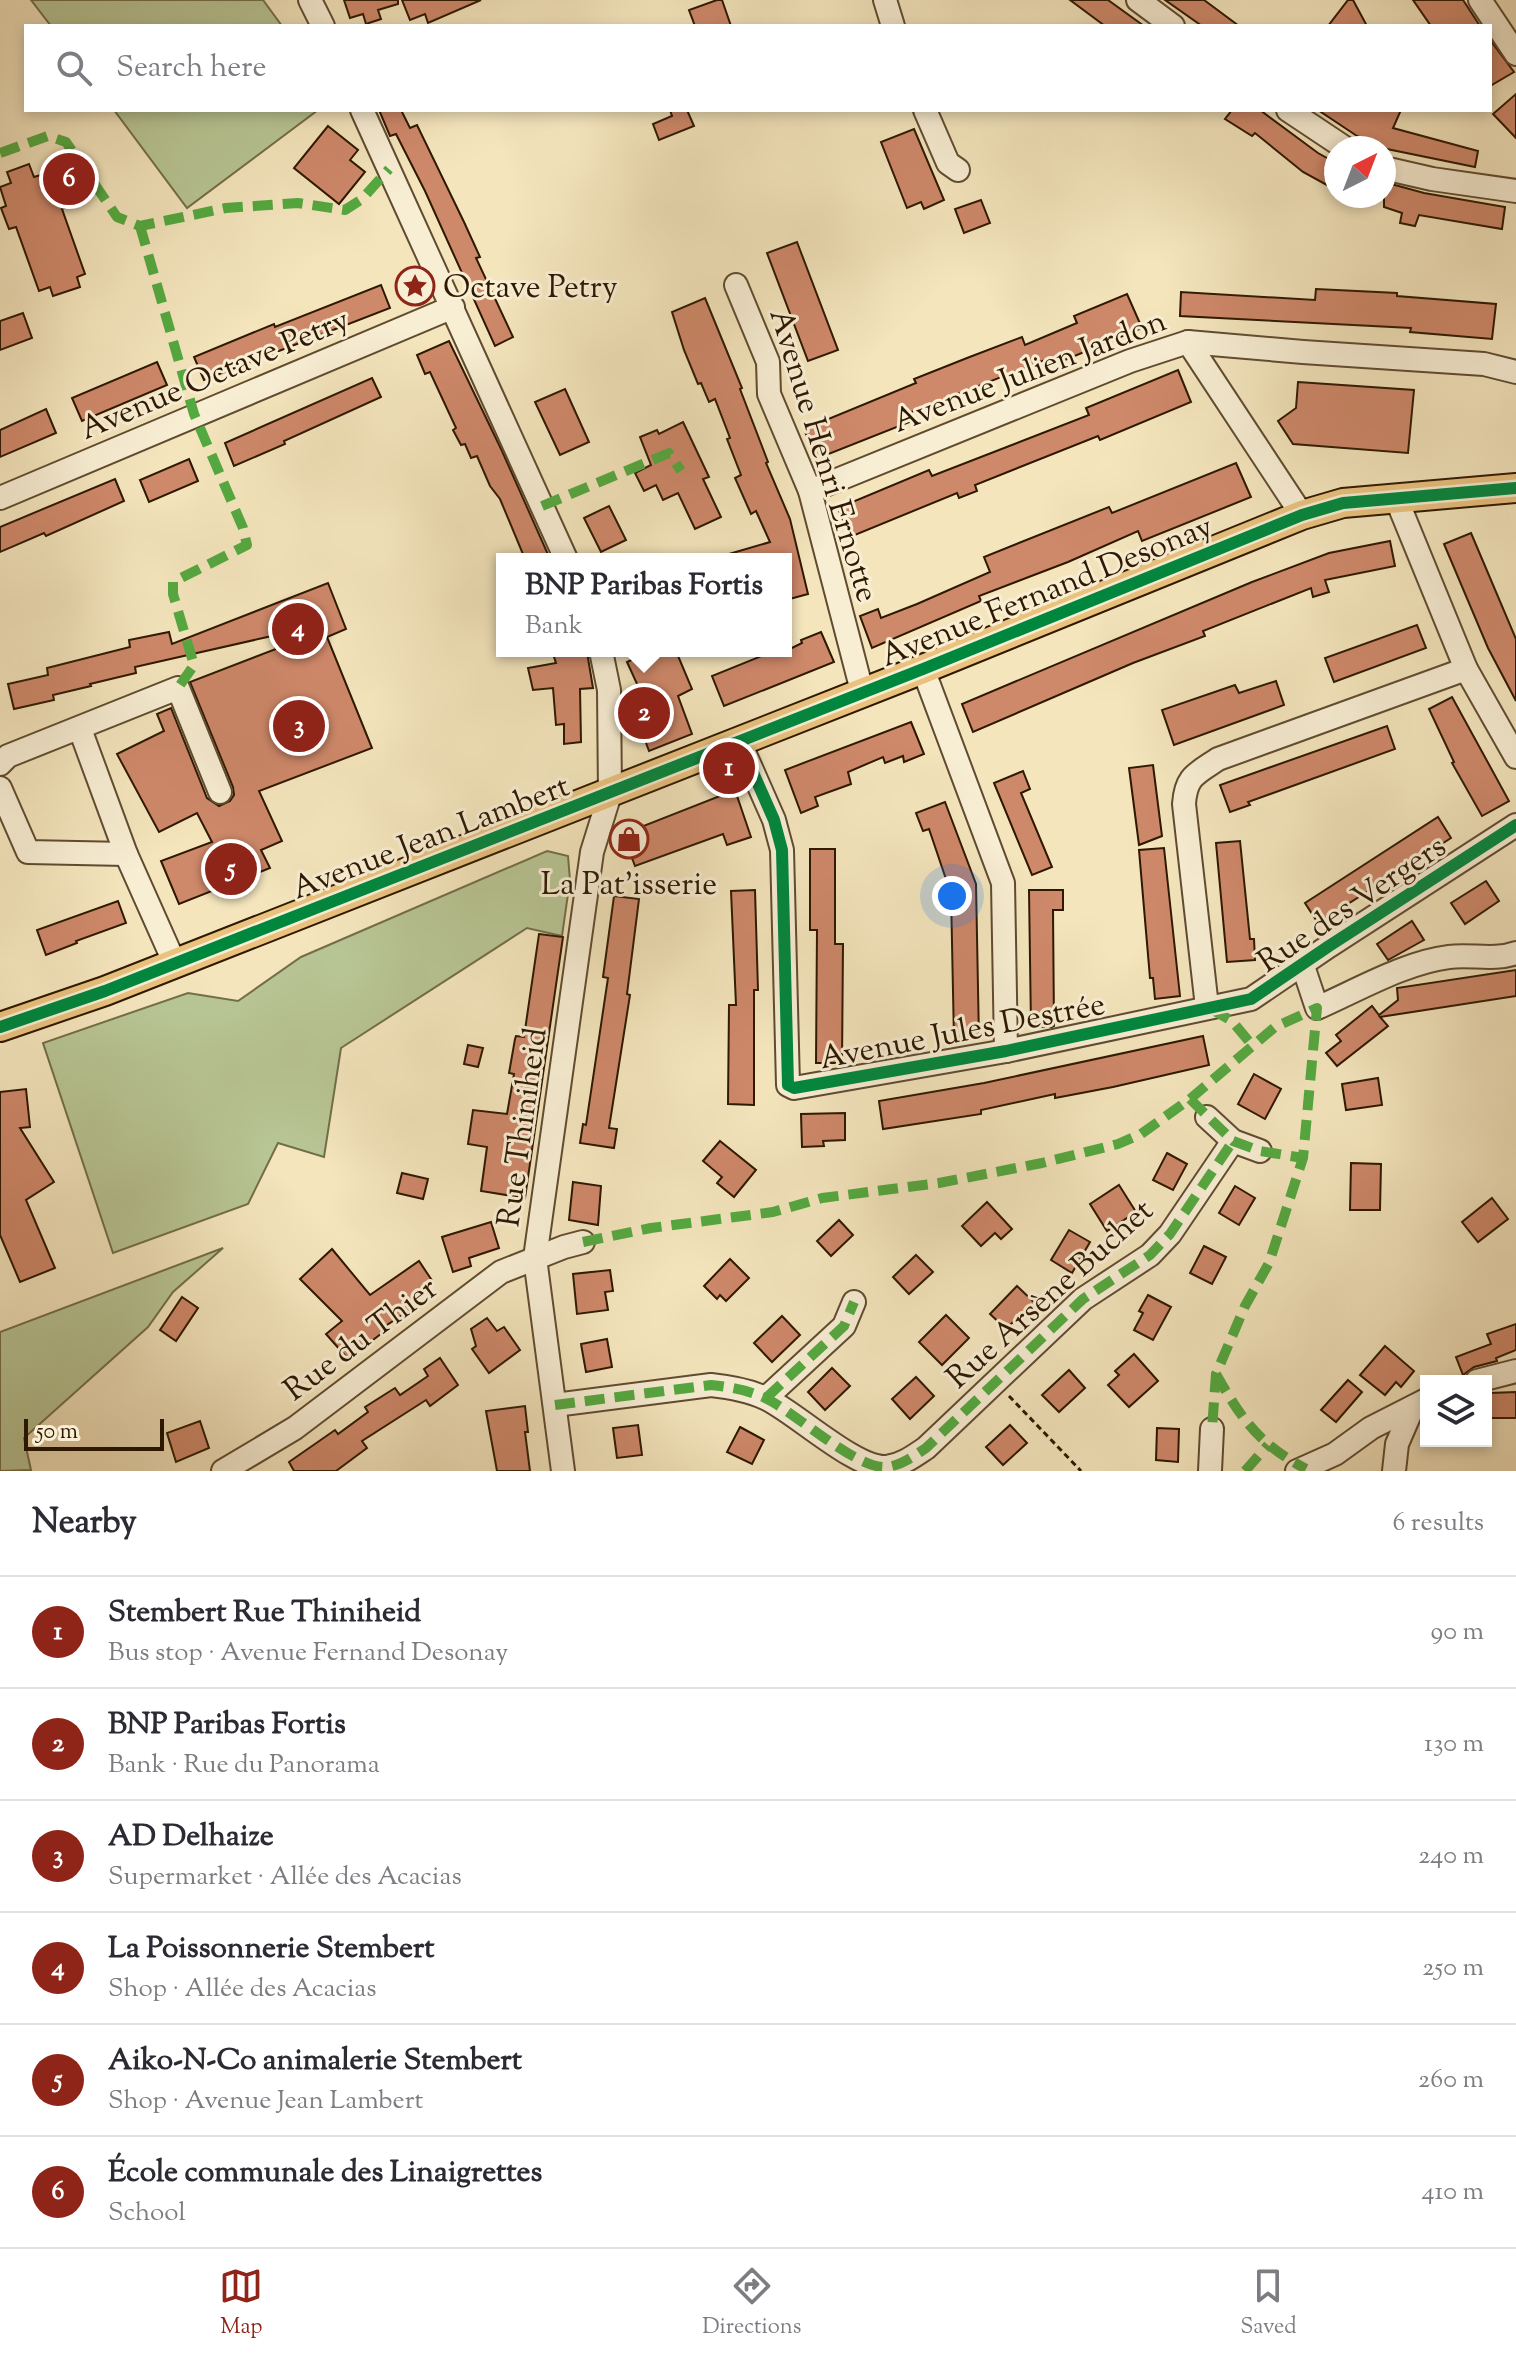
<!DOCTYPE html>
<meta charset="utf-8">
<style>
:root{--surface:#fff;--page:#f2f2f3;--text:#2b2b33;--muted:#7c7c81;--line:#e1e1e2;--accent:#8f2418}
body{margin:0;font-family:"Sorts Mill Goudy",serif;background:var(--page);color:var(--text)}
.controls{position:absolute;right:24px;bottom:24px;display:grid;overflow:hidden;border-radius:0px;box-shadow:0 4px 12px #0003}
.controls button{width:72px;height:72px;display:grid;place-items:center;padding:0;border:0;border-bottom:2px solid var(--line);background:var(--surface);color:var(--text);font:40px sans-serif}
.compass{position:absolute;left:1324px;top:136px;width:72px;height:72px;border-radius:50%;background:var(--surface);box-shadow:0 4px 12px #0003;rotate:42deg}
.scale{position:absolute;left:24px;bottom:20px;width:140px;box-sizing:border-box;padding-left:8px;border:4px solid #2e1801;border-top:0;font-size:22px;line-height:28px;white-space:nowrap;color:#2e1801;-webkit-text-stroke:6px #f8eed4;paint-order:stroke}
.you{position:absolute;left:952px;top:896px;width:28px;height:28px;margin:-20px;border:6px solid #fff;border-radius:50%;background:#1a73e8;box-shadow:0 0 0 12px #1a73e833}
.badge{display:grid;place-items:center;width:52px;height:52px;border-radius:50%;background:var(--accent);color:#fff;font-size:26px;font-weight:700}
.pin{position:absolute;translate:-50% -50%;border:4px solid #fff;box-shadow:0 2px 8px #0006}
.popup{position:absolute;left:496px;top:553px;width:296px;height:104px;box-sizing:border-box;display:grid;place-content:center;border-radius:0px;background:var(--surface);filter:drop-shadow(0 2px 6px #0005);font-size:26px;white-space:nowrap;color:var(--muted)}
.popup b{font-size:30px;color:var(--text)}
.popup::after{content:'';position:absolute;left:50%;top:100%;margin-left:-16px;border:16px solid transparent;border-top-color:var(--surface)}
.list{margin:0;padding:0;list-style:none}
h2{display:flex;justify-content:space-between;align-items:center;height:104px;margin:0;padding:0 32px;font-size:34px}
h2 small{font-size:26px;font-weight:400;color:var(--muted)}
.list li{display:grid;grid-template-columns:52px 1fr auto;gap:24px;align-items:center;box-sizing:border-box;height:112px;padding:0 32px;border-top:2px solid var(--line)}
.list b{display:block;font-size:30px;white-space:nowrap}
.list p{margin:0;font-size:26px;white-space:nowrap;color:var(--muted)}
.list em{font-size:26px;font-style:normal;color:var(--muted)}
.icon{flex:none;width:44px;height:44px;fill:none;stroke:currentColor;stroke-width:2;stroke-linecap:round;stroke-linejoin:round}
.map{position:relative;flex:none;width:1516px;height:1471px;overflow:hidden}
.search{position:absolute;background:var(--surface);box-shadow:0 4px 12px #0003;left:24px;right:24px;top:24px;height:88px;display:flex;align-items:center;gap:20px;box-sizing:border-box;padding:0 28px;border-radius:0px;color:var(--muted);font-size:30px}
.sheet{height:776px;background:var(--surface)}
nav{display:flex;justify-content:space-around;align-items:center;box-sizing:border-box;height:112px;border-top:2px solid var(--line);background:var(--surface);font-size:22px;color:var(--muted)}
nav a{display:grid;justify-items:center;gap:4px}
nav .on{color:var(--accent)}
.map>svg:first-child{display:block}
</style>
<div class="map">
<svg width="1516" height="1471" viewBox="0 0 1516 1471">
<rect width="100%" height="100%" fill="#f4e5bd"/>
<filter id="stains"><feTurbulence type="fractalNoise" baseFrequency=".0025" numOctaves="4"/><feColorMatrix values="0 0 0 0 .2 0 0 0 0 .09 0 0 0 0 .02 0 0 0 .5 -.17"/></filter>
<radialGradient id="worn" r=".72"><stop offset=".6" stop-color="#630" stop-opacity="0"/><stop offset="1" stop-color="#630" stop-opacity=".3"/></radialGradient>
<g fill="#b8c594" stroke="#736e4a" stroke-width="2">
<polygon points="31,0 263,0 282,26 51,26"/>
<polygon points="114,110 318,110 187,208"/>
<polygon points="547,851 568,856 570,880 562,936 527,928 341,1048 324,1157 278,1143 248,1204 113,1253 43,1043 188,993 238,1001 301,957"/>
<polygon points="223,1248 173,1292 148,1327 24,1438 31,1470 0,1471 0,1332"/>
</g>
<g fill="#ce886a" stroke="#2e1801" stroke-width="2">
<polygon points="344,0 398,0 398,4 378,10 381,19 366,24 363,14 350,18"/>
<polygon points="402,0 481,0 428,23 425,14 410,20"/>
<polygon points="717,0 722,0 731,26 695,26 689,10"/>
<polygon points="1070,0 1108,0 1144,26 1105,26"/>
<polygon points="1165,0 1204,0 1239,26 1202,26"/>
<polygon points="1348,0 1353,0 1367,26 1328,26"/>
<polygon points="1413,0 1463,0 1480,26 1431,26"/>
<polygon points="1490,40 1514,72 1490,86"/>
<polygon points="1516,94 1516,138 1493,114"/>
<polygon points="379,110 401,110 410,128 417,125 464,222 480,257 476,258 513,337 495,346 425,191 396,134 390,136"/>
<polygon points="670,110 687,110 694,126 659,140 653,124 672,116"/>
<polygon points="1232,110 1260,110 1318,153 1336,163 1336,190 1303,172 1255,133 1252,136 1225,119"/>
<polygon points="1318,110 1401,110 1393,128 1478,151 1475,167 1382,148 1357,136"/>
<polygon points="328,126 358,150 350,160 365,172 339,204 294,168"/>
<polygon points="914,129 944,200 924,209 921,202 907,208 881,142"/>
<polygon points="29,164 34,177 44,174 51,193 60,190 66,207 62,209 85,274 77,277 80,287 53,296 50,287 39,291 16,227 9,229 1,208 6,206 0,187 11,183 7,172"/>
<polygon points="1384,182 1424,193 1505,207 1502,229 1419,215 1415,226 1400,223 1402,213 1384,207"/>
<polygon points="981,200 990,223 964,233 955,209"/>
<polygon points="797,242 838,350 808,361 767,253"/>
<polygon points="381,285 390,308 204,380 194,357 274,324 275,327"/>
<polygon points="1316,289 1397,293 1397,296 1496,304 1492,339 1410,332 1411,328 1180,316 1181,292 1315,300"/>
<polygon points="1127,294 1142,328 1053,365 1050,358 909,413 912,421 816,459 804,429 916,383 914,379 967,358 1022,337 1025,345 1058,331 1077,323 1074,316"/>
<polygon points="705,298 742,388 740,389 768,462 766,463 790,519 808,594 786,600 786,559 730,559 729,554 770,542 756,511 751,514 735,478 741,475 727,439 730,438 715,399 709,402 701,383 698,384 684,350 672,312"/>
<polygon points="23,313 32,338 0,350 0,321"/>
<polygon points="449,341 502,451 550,559 525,559 500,499 490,486 477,456 471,458 465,444 461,445 453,430 456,428 430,372 425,374 417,355"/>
<polygon points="157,362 167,385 82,421 72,398"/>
<polygon points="1178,370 1191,402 1100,440 1098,436 975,485 977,491 959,498 957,493 850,537 838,508 929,470 932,476 1089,415 1086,408"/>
<polygon points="372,378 381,397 284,441 285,444 234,466 225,443"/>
<polygon points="1298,382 1414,390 1408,453 1293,444 1278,421 1296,408"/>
<polygon points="565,389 589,442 560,455 535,402"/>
<polygon points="46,409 56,433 0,457 0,430"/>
<polygon points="683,422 709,477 703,479 721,517 695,529 678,493 663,500 656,485 644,491 635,473 651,465 640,437 657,430 659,434"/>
<polygon points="189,459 198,481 149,502 140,480"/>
<polygon points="1236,463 1251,497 1142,541 1138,531 1068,562 979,596 981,601 872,648 860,616 878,609 881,618 917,604 990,572 984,557 1109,507 1112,513"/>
<polygon points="115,479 124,501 46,536 44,533 0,552 0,527"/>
<polygon points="609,506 626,540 601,552 584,518"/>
<polygon points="1471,533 1516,639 1516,701 1488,648 1444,544"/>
<polygon points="1390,541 1395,566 1325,580 1329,592 1313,597 1311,588 1203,631 1205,636 1133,663 973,732 962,704 1252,582 1329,553"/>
<polygon points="328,583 346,629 327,637 372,748 259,791 282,841 261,850 270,868 179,904 161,861 212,842 197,813 159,832 117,754 164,731 157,714 171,708 207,798 219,806 230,801 234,795 233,787 190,682 276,649 272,636 135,667 136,673 90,684 91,686 53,695 54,700 14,709 8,684 48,675 47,668 130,647 129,640 169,632 172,644"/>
<polygon points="1417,625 1426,648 1334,682 1325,658"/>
<polygon points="821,632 834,662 724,706 712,676 774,651 786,651 802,643 801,640"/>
<polygon points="552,651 587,652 593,688 580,689 581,742 564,744 564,724 556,725 553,688 533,690 528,668 556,663"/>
<polygon points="651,651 676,651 692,689 678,696 692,734 649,751 627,691 638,686 627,662"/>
<polygon points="1276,681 1284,705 1174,745 1162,710 1235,685 1239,693"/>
<polygon points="1452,697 1509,801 1482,816 1452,763 1454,762 1429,709"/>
<polygon points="911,722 924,754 904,762 903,756 885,763 883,757 848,772 851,784 815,797 818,806 801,813 785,770"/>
<polygon points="1387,726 1395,749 1248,802 1250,805 1230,812 1220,785"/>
<polygon points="1153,765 1162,836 1139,845 1129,768"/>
<polygon points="1023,771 1030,789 1021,793 1052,867 1032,875 994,783"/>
<polygon points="735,790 751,837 727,845 723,834 635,866 623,834"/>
<polygon points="945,802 976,884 979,1040 954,1040 951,894 929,829 923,831 916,813"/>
<polygon points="1438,817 1451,838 1318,923 1305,903"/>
<polygon points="1240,841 1250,939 1254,939 1255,960 1227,962 1216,843"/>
<polygon points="1164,848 1180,996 1155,999 1153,978 1150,978 1139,850"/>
<polygon points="810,849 835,849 835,944 843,944 842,1063 816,1063 817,930 810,930"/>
<polygon points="1486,881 1499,901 1465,924 1451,903"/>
<polygon points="755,890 758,990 754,990 754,1105 728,1104 729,1005 736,1005 731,891"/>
<polygon points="1029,890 1063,890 1063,910 1053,910 1054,1026 1052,1027 1031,1027"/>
<polygon points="614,896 639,899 627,994 630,995 609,1128 617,1129 614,1148 580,1143 583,1124 586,1125 608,978 603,977"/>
<polygon points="118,901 126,923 76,941 77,943 46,955 37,930"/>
<polygon points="1412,921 1424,940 1388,960 1377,944"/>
<polygon points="539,934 563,937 525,1198 481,1191 487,1147 468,1144 473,1110 507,1114 514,1074 509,1073 515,1039 516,1036 524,1037"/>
<polygon points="1516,970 1516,996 1380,1017 1388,1026 1337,1066 1326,1053 1341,1041 1336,1035 1372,1006 1379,1015 1398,1000 1397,988"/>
<polygon points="1203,1036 1209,1065 1113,1087 1055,1098 1055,1094 981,1110 981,1114 883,1129 879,1101 984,1083"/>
<polygon points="468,1045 483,1048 478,1067 464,1064"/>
<polygon points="1254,1074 1281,1089 1265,1119 1238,1104"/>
<polygon points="1378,1078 1382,1105 1346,1110 1342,1084"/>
<polygon points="26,1089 30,1127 20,1128 54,1182 26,1200 55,1268 20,1282 0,1235 0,1092"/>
<polygon points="845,1113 845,1140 823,1141 824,1146 802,1147 801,1114"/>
<polygon points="720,1141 756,1170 734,1197 717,1183 722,1177 703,1161"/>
<polygon points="1167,1153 1187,1164 1173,1190 1153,1180"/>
<polygon points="1351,1163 1381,1164 1380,1210 1350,1210"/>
<polygon points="402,1173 428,1179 423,1199 397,1193"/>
<polygon points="573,1182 601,1186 598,1225 569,1220"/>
<polygon points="1119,1185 1136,1212 1107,1231 1090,1204"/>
<polygon points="1235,1186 1255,1198 1239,1225 1219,1213"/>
<polygon points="1492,1198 1508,1219 1478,1242 1462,1222"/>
<polygon points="987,1202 1012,1229 1001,1239 995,1233 981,1246 962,1226"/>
<polygon points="839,1220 853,1235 831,1256 817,1241"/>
<polygon points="491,1222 499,1248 469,1258 471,1266 453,1272 442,1237"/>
<polygon points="1069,1230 1090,1242 1072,1273 1051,1260"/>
<polygon points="1204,1246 1226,1257 1212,1284 1190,1273"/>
<polygon points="332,1249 370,1295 419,1261 433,1282 414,1295 420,1303 384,1327 386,1330 348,1359 326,1334 342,1321 300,1279"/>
<polygon points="916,1255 933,1272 909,1294 893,1277"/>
<polygon points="730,1259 749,1278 726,1301 720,1295 717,1299 704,1286"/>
<polygon points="610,1270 613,1291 605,1292 608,1310 577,1314 573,1274"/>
<polygon points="1017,1286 1038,1306 1027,1317 1022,1313 1006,1329 990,1314"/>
<polygon points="1148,1295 1171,1307 1153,1340 1134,1330 1143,1313 1139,1311"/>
<polygon points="182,1297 198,1308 176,1341 160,1330"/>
<polygon points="946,1315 969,1338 942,1365 919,1342"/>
<polygon points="782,1316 800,1335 772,1362 754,1343"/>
<polygon points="487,1318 497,1331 504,1327 520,1350 489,1373 472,1349 476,1346 471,1329"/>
<polygon points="1516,1324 1516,1350 1496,1358 1497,1361 1474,1367 1463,1375 1456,1357 1491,1344 1487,1334"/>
<polygon points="607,1339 612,1367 586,1372 581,1344"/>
<polygon points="1385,1346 1414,1371 1401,1387 1396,1382 1385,1395 1360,1375"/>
<polygon points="1134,1354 1158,1381 1129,1407 1108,1385 1119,1375 1115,1371"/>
<polygon points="440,1358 458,1385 430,1406 426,1400 362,1441 367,1448 336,1471 294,1471 289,1462 335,1430 338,1434 368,1412 365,1407 395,1388 400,1395 428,1376 424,1369"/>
<polygon points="832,1368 850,1386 825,1410 808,1392"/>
<polygon points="1069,1370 1085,1388 1059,1412 1042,1395"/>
<polygon points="916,1377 934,1396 910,1419 892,1399"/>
<polygon points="1348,1380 1362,1392 1336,1422 1321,1410"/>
<polygon points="1516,1392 1516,1418 1490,1418 1490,1393"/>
<polygon points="525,1406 528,1432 525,1432 530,1471 497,1471 486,1411"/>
<polygon points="200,1421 209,1448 176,1462 167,1433"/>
<polygon points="638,1425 642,1455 617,1458 613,1428"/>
<polygon points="1010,1425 1027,1443 1003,1465 986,1447"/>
<polygon points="740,1427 764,1440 752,1464 727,1452"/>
<polygon points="1157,1428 1179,1429 1178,1462 1156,1460"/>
</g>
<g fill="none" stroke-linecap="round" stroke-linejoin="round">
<defs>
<g id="minor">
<polyline points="310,0 323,26"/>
<polyline points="885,0 893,26"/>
<polyline points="1138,0 1173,26"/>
<polyline points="1480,0 1516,54"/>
<polyline points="362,110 566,559"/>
<polyline points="925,110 948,163 958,170"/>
<polyline points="1288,110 1345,148"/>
<polyline points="1384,168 1432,179 1516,191"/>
<polyline points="736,285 768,362 769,394 810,491 862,691"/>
<polyline points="1188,342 1302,515"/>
<polyline points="810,491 1130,361 1188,342 1303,352 1484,364 1516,372"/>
<polyline points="0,498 453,307"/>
<polyline points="1396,498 1466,669 1516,757"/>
<polyline points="923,669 1003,883 1006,1051"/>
<polyline points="80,729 126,854 175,964"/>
<polyline points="740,743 774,820 782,850 788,1085 794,1088 1006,1051 1251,999 1329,946 1516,825"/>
<polyline points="0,764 8,756 178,688 220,792"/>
<polyline points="0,788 28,852 126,854"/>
<path d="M 1303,966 L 1317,1008 C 1356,991 1406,962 1449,957 C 1471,954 1494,961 1516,953"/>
<path d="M 1207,1007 L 1184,804 C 1186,776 1196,774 1218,759 L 1466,669"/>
<polyline points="1207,1117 1233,1141 1260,1151"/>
<polyline points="1477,1381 1516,1371"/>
<polyline points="766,1398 844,1326 854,1302"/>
<path d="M 555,1405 L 711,1385 C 730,1387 748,1390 765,1398 C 794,1411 856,1470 887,1467 C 902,1465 914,1456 926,1448 L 1083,1299 L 1150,1255 L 1170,1234 L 1233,1141"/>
<polyline points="223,1471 295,1428 501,1272 564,1247 583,1242"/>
<polyline points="563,1471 535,1258 592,852 610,794 609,690 601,651"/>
<polyline points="1210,1471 1212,1429"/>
<polyline points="1297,1471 1335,1454 1371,1428 1426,1400"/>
<polyline points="1394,1471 1397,1444 1413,1407"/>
</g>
<polyline id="major" points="0,1027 105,991 923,669 1302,515 1343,503 1516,488"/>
</defs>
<use href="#minor" stroke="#604b30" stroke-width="26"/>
<use href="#major" stroke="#2e1801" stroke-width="32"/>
<polyline stroke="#2e1801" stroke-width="3" stroke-dasharray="6 4" stroke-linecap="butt" points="1009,1396 1081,1471"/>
<use href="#minor" stroke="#f8eed4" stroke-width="22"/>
<use href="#major" stroke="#eac27e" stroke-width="28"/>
<g stroke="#54a940" stroke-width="10" stroke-dasharray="20 10" stroke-linecap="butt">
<polyline points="0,153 48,136 66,142 117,217 140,226 226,208 298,203 345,210 362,199 389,169"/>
<polyline points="140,226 194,414 243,528 247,545 173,582 173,594 194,665 178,688"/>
<polyline points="542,506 669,453 681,471"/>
<polyline points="1211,1009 1232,1021 1252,1045"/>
<polyline points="1190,1099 1233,1141 1260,1151 1303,1158"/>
<polyline points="583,1242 651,1228 773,1212 822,1198 939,1183 1042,1163 1118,1144 1141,1134 1190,1099 1275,1027 1317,1008 1303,1158 1269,1263 1245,1306 1216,1374 1212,1429"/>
<path d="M 1216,1374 C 1242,1420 1259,1444 1306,1469"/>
<polyline points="766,1398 844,1326 854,1302"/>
<path d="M 555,1405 L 711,1385 C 730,1387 748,1390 765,1398 C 794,1411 856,1470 887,1467 C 902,1465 914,1456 926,1448 L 1083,1299 L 1150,1255 L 1170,1234 L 1233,1141"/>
<polyline points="1245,1471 1268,1445"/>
</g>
<defs>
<g id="cycleway">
<polyline points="740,743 774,820 782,850 788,1085 794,1088 1006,1051 1251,999 1329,946 1516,825"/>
<polyline points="0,1027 105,991 923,669 1302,515 1343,503 1516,488"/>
</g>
</defs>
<use href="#cycleway" stroke="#f8eed4" stroke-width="17"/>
<use href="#cycleway" stroke="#00873e" stroke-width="12"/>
</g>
<defs>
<symbol id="sight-ring" viewBox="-11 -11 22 22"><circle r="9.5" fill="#f8eed4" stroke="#8f2418" stroke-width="1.5"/><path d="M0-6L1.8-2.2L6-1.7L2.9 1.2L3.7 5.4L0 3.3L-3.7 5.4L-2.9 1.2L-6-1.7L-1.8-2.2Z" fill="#8f2418"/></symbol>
<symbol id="shop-ring" viewBox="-11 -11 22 22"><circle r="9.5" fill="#f8eed4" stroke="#8f2418" stroke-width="1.5"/><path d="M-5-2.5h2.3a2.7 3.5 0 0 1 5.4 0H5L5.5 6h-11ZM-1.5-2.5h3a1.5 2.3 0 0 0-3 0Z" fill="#8f2418"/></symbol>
</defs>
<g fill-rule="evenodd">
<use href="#sight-ring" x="393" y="264" width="44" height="44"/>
<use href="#shop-ring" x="607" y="817" width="44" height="44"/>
</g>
<g text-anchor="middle" stroke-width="6" stroke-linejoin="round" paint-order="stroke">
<g font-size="32" fill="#2e1801" stroke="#f8eed4" text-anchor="start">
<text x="443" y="297">Octave Petry</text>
<text x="629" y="894" text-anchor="middle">La Pat’isserie</text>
</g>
<g font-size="32" fill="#2e1801" stroke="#f8eed4">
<text transform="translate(1029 370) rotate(-21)" y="11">Avenue Julien Jardon</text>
<text transform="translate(214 373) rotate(-23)" y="11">Avenue Octave Petry</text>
<text transform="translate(825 455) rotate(73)" y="11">Avenue Henri Ernotte</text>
<text transform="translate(1046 590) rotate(-22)" y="11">Avenue Fernand Desonay</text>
<text transform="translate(430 836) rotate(-21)" y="11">Avenue Jean Lambert</text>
<text transform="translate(1351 903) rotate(-34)" y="11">Rue des Vergers</text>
<text transform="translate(962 1030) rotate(-11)" y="11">Avenue Jules Destrée</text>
<text transform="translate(521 1127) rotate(-82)" y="11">Rue Thiniheid</text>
<text transform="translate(1049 1293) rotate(-42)" y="11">Rue Arsène Buchet</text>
<text transform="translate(360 1338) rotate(-37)" y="11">Rue du Thier</text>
</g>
</g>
<rect width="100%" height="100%" filter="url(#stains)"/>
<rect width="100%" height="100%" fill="url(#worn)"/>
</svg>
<div class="controls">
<button><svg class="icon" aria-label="layers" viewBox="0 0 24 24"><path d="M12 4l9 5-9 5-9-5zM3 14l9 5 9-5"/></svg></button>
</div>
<svg class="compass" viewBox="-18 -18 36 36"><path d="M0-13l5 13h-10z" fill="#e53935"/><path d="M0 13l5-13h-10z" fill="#7c7c81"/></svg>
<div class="scale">50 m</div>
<div class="you"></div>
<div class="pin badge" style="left:729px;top:768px">1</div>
<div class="pin badge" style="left:644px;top:713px">2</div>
<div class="popup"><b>BNP Paribas Fortis</b>Bank</div>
<div class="pin badge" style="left:299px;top:726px">3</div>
<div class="pin badge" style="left:298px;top:629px">4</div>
<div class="pin badge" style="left:231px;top:869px">5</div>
<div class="pin badge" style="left:69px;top:179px">6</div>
<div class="search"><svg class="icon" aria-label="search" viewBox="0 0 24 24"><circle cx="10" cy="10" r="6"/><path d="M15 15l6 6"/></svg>Search here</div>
</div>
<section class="sheet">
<h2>Nearby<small>6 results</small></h2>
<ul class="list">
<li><span class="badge">1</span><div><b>Stembert Rue Thiniheid</b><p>Bus stop · Avenue Fernand Desonay</p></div><em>90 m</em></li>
<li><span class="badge">2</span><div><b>BNP Paribas Fortis</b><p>Bank · Rue du Panorama</p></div><em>130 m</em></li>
<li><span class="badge">3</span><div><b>AD Delhaize</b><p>Supermarket · Allée des Acacias</p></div><em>240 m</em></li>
<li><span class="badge">4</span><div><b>La Poissonnerie Stembert</b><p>Shop · Allée des Acacias</p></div><em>250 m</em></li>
<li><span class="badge">5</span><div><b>Aiko-N-Co animalerie Stembert</b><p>Shop · Avenue Jean Lambert</p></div><em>260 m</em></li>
<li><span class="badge">6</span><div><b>École communale des Linaigrettes</b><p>School</p></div><em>410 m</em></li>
</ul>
</section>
<nav>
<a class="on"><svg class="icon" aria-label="map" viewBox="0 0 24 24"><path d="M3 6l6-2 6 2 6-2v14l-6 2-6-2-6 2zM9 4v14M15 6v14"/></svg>Map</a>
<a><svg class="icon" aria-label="directions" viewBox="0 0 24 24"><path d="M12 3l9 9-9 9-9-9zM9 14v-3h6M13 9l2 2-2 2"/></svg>Directions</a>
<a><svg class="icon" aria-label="saved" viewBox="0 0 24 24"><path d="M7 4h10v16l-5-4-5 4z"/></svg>Saved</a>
</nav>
